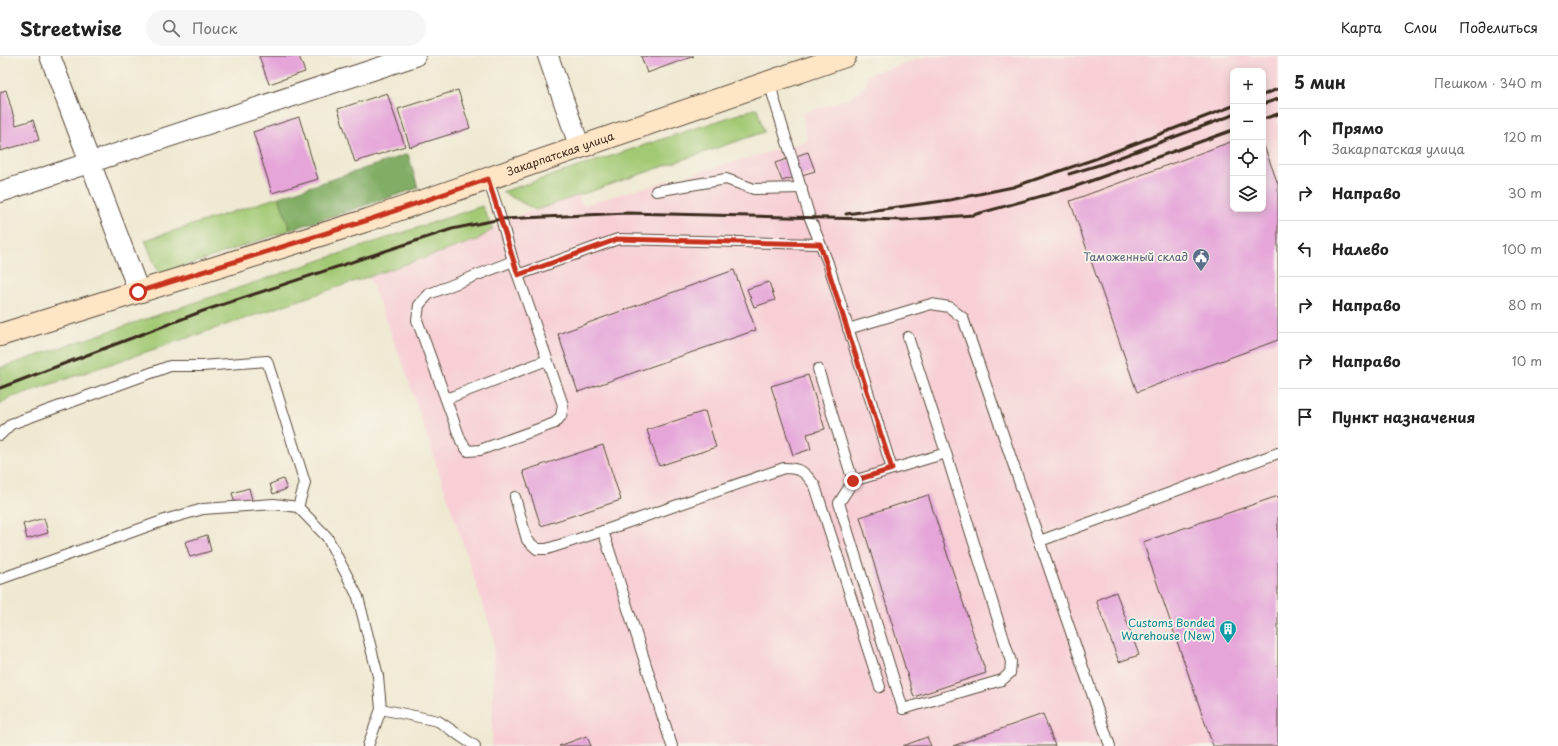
<!DOCTYPE html>
<html lang="ru">
<meta charset="utf-8">
<style>
:root{--surface:#fff;--page:#f6f6f6;--text:#222;--muted:#767676;--line:#e0e0e0}
body{margin:0;font-family:"Playpen Sans",sans-serif;background:var(--page);color:var(--text)}
.controls{position:absolute;right:12px;top:12px;display:grid;overflow:hidden;border-radius:8px;box-shadow:0 2px 10px #0003}
.controls button{width:36px;height:36px;display:grid;place-items:center;padding:0;border:0;border-bottom:1px solid var(--line);background:var(--surface);color:var(--text);font:20px sans-serif}
.stop{position:absolute;width:12px;height:12px;margin:-9px;border:3px solid #c8321e;border-radius:50%;background:#fff}
.stop.end{background:#c8321e;border-color:#fff;box-shadow:0 1px 4px #0008}
.list{margin:0;padding:0;list-style:none}
h2{display:flex;justify-content:space-between;align-items:center;height:52px;margin:0;padding:0 16px;font-size:17px}
h2 small{font-size:13px;font-weight:400;color:var(--muted)}
.list li{display:grid;grid-template-columns:26px 1fr auto;gap:12px;align-items:center;box-sizing:border-box;height:56px;padding:0 16px;border-top:1px solid var(--line)}
.list b{display:block;font-size:15px;white-space:nowrap}
.list p{margin:0;font-size:13px;white-space:nowrap;color:var(--muted)}
.list em{font-size:13px;font-style:normal;color:var(--muted)}
.icon{flex:none;width:22px;height:22px;fill:none;stroke:currentColor;stroke-width:2;stroke-linecap:round;stroke-linejoin:round}
.map{position:relative;flex:none;width:1278px;height:690px;overflow:hidden}
header{display:flex;align-items:center;gap:24px;box-sizing:border-box;height:56px;padding:0 20px;background:var(--surface);border-bottom:1px solid var(--line)}
header strong{font-size:19px}
nav{display:flex;gap:22px;margin-inline-start:auto;font-size:14px}
.search{width:280px;height:36px;background:var(--page);display:flex;align-items:center;gap:10px;box-sizing:border-box;padding:0 14px;border-radius:22px;color:var(--muted);font-size:15px}
main{display:flex}
aside{flex:1;background:var(--surface)}
.map>svg:first-child{display:block}
</style>
<header>
<strong>Streetwise</strong>
<div class="search"><svg class="icon" aria-label="search" viewBox="0 0 24 24"><circle cx="10" cy="10" r="6"/><path d="M15 15l6 6"/></svg>Поиск</div>
<nav><a>Карта</a><a>Слои</a><a>Поделиться</a></nav>
</header>
<main>
<div class="map">
<svg width="1278" height="690" viewBox="0 0 1278 690">
<rect width="100%" height="100%" fill="#f7f3e8"/>
<filter id="ink" filterUnits="userSpaceOnUse"><feTurbulence type="fractalNoise" baseFrequency=".025" numOctaves="2"/><feDisplacementMap in="SourceGraphic" scale="8" xChannelSelector="R" yChannelSelector="G"/><feConvolveMatrix kernelMatrix="1 2 1 2 8 2 1 2 1" color-interpolation-filters="sRGB"/></filter>
<filter id="wash" filterUnits="userSpaceOnUse"><feTurbulence type="fractalNoise" baseFrequency=".012" numOctaves="4" result="noise"/><feDisplacementMap in="SourceGraphic" scale="16" xChannelSelector="R" yChannelSelector="G"/><feGaussianBlur stdDeviation="0.9" result="paint"/><feColorMatrix in="noise" values="0 0 0 0 0 0 0 0 0 0 0 0 0 0 0 0 0 1.4 0 .05"/><feComposite in="paint" operator="in"/></filter>
<g filter="url(#wash)">
<rect width="100%" height="100%" fill="#efe9d2"/>
<path fill="#f7cfd5" fill-rule="evenodd" d="M 929,0 L 1278,0 L 1278,690 L 492,690 L 494,582 L 404,311 L 369,221 L 477,184 L 502,166 L 577,138 L 583,149 L 807,85 L 802,57 L 849,43 L 866,29 L 867,19 ZM 1233,15 L 1263,15 L 1263,153 L 1233,153 Z"/>
<g fill="#a2c973" stroke="#6e7a48">
<polygon points="757,52 764,76 536,154 502,136"/>
<polygon points="279,141 290,174 159,219 145,184"/>
<polygon points="482,150 493,173 477,184 7,343 0,348 0,312"/>
</g>
<polygon fill="#81ad65" stroke="#5e6c42" points="408,98 418,132 290,174 279,141"/>
<g id="blocks">
<g fill="#e5a5d9">
<polygon points="259,0 299,0 305,16 269,28"/>
<polygon points="641,0 694,0 647,17"/>
<polygon points="6,34 16,69 33,64 39,84 0,95 0,36"/>
<polygon points="458,34 470,72 410,91 398,53"/>
<polygon points="387,37 405,90 355,106 338,53"/>
<polygon points="299,61 318,123 272,137 253,76"/>
<polygon points="1233,85 1233,153 1263,153 1263,87 1278,128 1278,284 1137,336 1070,145"/>
<polygon points="808,96 815,115 782,125 775,107"/>
<polygon points="734,214 756,274 578,336 558,278"/>
<polygon points="769,226 775,244 754,251 747,233"/>
<polygon points="808,319 825,373 807,378 811,393 793,399 771,330"/>
<polygon points="705,355 716,391 659,410 647,374"/>
<polygon points="603,389 621,444 541,470 523,415"/>
<polygon points="283,423 287,433 273,438 270,428"/>
<polygon points="249,432 252,444 235,448 232,437"/>
<polygon points="928,439 986,617 914,641 860,461"/>
<polygon points="1278,440 1278,690 1213,690 1143,486"/>
<polygon points="44,462 48,477 27,483 23,468"/>
<polygon points="207,479 211,495 190,501 185,486"/>
<polygon points="1116,536 1139,599 1119,606 1096,544"/>
<polygon points="1043,658 1055,690 953,690"/>
<polygon points="587,680 591,690 559,690"/>
<polygon points="927,681 931,690 903,690"/>
</g>
</g>
</g>
<g filter="url(#ink)">
<use href="#blocks" fill-opacity="0" stroke="#564739" stroke-width="1"/>
<g fill="none" stroke-linecap="round" stroke-linejoin="round">
<defs>
<g id="lane">
<polyline points="769,26 810,162 828,207 892,413"/>
<polyline points="488,123 502,166 513,205 563,349 561,360 555,367 480,394 468,395 461,385 417,264 419,249 429,238 513,205"/>
<polyline points="656,135 726,123 754,133 802,132"/>
<polyline points="518,219 618,183 820,188"/>
<polyline points="848,273 931,248 949,251 963,262 1110,690"/>
<polyline points="908,281 946,397 1011,606 1010,617 1002,624 903,653 839,447 853,425 946,397"/>
<polyline points="818,313 853,425"/>
<polyline points="446,343 547,304"/>
<polyline points="0,379 11,368 170,310 202,310 267,305 305,427 298,451"/>
<polyline points="515,441 527,484 537,493 547,493 603,475"/>
<polyline points="1040,485 1278,397"/>
<polyline points="0,523 168,463 203,453 274,448 298,451 327,481 358,541 378,620 381,653 368,690"/>
<polyline points="381,653 438,665 475,690"/>
<path d="M 672,690 L 603,475 L 784,412 C 801,412 805,416 815,430 L 880,631"/>
</g>
<g id="street">
<polyline points="50,0 139,236"/>
<polyline points="548,0 580,92"/>
<polyline points="0,136 415,0"/>
</g>
<g id="secondary">
<path id="s1" d="M 0,279 L 368,164 L 845,0"/>
</g>
</defs>
<use href="#lane" stroke="#564739" stroke-width="12"/>
<use href="#street" stroke="#564739" stroke-width="22"/>
<use href="#secondary" stroke="#564739" stroke-width="24"/>
<use href="#lane" stroke="#fff" stroke-width="10"/>
<use href="#street" stroke="#fff" stroke-width="20"/>
<use href="#secondary" stroke="#fde5c5" stroke-width="22"/>
<g stroke="#3b2a1e" stroke-width="3">
<polyline points="1263,39 1278,33"/>
<polyline points="1263,48 1278,43"/>
<polyline points="1263,63 1278,58"/>
<polyline points="1069,118 1102,108 1233,59"/>
<polyline points="846,158 950,144 1013,131 1095,103 1233,50"/>
<polyline points="0,332 203,255 452,173 501,163 627,157 904,164 973,159 1071,132 1233,74"/>
</g>
</g>
</g>
<g fill="none" stroke-linecap="round" stroke-linejoin="round" filter="url(#ink)">
<polyline stroke="#c8321e" stroke-width="5" points="138,236 368,164 488,123 518,219 618,183 820,188 892,413 853,425"/>
</g>
<defs>
<symbol id="civic-pin" viewBox="-11 -11 22 30"><path d="M0 17L-7.5 6A9.5 9.5 0 1 1 7.5 6Z" fill="#5c6f8a" stroke="#f7f3e8"/><path d="M-.6-6.5H3V-4.5H.6V-3L4-1V1h2V6H-6V1h2V-1L-.6-3ZM-1.2 2.5V6h2.4V2.5Z" fill="#fff"/></symbol>
<symbol id="building-pin" viewBox="-11 -11 22 30"><path d="M0 17L-7.5 6A9.5 9.5 0 1 1 7.5 6Z" fill="#0f9aa8" stroke="#f7f3e8"/><path d="M-4-6H4V6H1V3H-1V6H-4ZM-2.5-4.3h1.7v1.8h-1.7ZM.8-4.3h1.7v1.8H.8ZM-2.5-1h1.7V.8h-1.7ZM.8-1h1.7V.8H.8Z" fill="#fff"/></symbol>
</defs>
<g fill-rule="evenodd">
<use href="#civic-pin" x="1191" y="191" width="20" height="27"/>
<use href="#building-pin" x="1218" y="563" width="20" height="27"/>
</g>
<g text-anchor="middle" stroke-width="3.5" stroke-linejoin="round" paint-order="stroke">
<g font-size="11" fill="#3b2a1e" stroke="#f7f3e8">
<text dy="4" stroke="none"><textPath href="#s1" startOffset="589">Закарпатская улица</textPath></text>
</g>
<g font-size="11" fill="#4e5e75" stroke="#f7f3e8" text-anchor="end">
<text x="1188" y="205">Таможенный склад</text>
</g>
<g font-size="11" fill="#0d838f" stroke="#f7f3e8" text-anchor="end">
<text x="1215" y="571">Customs Bonded<tspan x="1215" dy="13">Warehouse (New)</tspan></text>
</g>
</g>
</svg>
<div class="controls">
<button>+</button>
<button>−</button>
<button><svg class="icon" aria-label="locate" viewBox="0 0 24 24"><circle cx="12" cy="12" r="6"/><path d="M12 2v4M12 18v4M2 12h4M18 12h4"/></svg></button>
<button><svg class="icon" aria-label="layers" viewBox="0 0 24 24"><path d="M12 4l9 5-9 5-9-5zM3 14l9 5 9-5"/></svg></button>
</div>
<div class="stop" style="left:138px;top:236px"></div>
<div class="stop end" style="left:853px;top:425px"></div>
</div>
<aside>
<h2>5 мин<small>Пешком · 340 m</small></h2>
<ul class="list">
<li><svg class="icon" aria-label="ahead" viewBox="0 0 24 24"><path d="M12 20V5M6 11l6-6 6 6"/></svg><div><b>Прямо</b><p>Закарпатская улица</p></div><em>120 m</em></li>
<li><svg class="icon" aria-label="right" viewBox="0 0 24 24"><path d="M7 20v-9h11M14 6l5 5-5 5"/></svg><div><b>Направо</b></div><em>30 m</em></li>
<li><svg class="icon" aria-label="left" viewBox="0 0 24 24"><path d="M17 20v-9H6M10 6l-5 5 5 5"/></svg><div><b>Налево</b></div><em>100 m</em></li>
<li><svg class="icon" aria-label="right" viewBox="0 0 24 24"><path d="M7 20v-9h11M14 6l5 5-5 5"/></svg><div><b>Направо</b></div><em>80 m</em></li>
<li><svg class="icon" aria-label="right" viewBox="0 0 24 24"><path d="M7 20v-9h11M14 6l5 5-5 5"/></svg><div><b>Направо</b></div><em>10 m</em></li>
<li><svg class="icon" aria-label="arrive" viewBox="0 0 24 24"><path d="M6 21V4h12l-3 4 3 4H6"/></svg><div><b>Пункт назначения</b></div></li>
</ul>
</aside>
</main>
